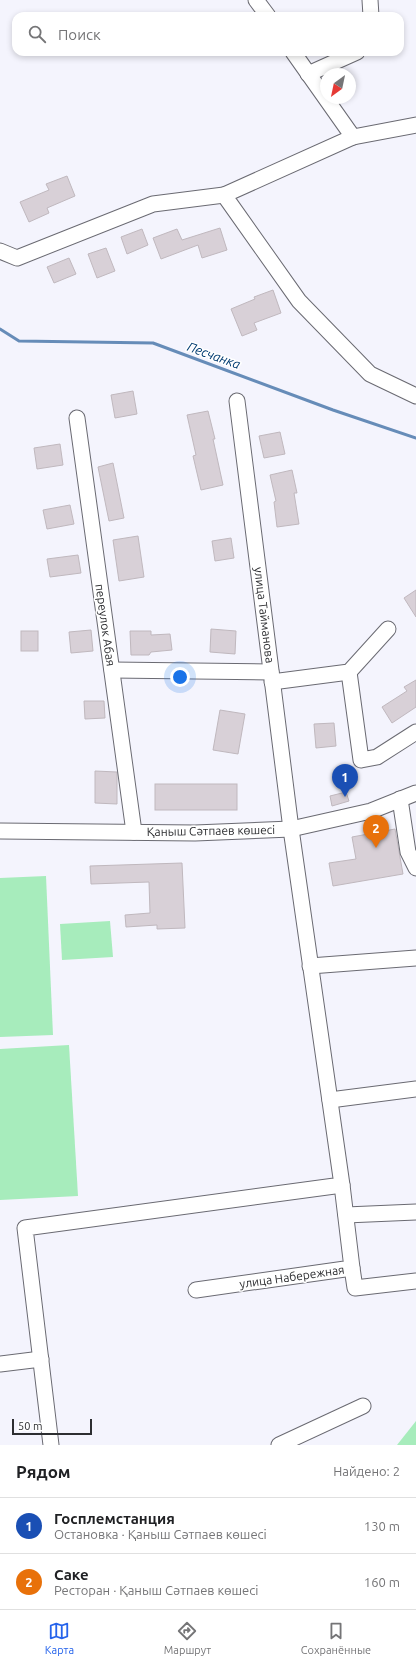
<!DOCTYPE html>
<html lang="ru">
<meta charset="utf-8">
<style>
:root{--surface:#fff;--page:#f2f2f2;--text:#202124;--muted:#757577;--line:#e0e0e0;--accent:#2563eb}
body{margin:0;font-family:Ubuntu,sans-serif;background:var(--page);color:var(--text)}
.compass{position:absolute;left:320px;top:68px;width:36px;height:36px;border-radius:50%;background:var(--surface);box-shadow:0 2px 6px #0003;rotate:213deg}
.scale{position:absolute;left:12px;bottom:10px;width:80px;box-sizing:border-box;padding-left:4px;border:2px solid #2d2e31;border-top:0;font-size:11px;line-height:14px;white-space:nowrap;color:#2d2e31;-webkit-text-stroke:3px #fff;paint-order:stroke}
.you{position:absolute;left:180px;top:677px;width:14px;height:14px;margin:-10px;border:3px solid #fff;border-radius:50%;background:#1a73e8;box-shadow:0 0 0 6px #1a73e833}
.badge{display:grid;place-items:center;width:26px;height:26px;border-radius:50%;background:var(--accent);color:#fff;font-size:13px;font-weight:700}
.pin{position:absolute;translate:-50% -33px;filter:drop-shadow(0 1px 2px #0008)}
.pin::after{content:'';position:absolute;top:21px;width:14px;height:12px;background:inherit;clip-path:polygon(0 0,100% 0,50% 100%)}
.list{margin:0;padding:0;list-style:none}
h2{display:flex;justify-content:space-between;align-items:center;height:52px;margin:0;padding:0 16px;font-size:17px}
h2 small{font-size:13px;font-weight:400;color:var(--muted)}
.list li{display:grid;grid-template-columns:26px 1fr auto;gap:12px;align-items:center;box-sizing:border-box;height:56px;padding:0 16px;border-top:1px solid var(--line)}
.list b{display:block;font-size:15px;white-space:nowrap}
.list p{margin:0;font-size:13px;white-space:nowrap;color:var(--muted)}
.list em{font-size:13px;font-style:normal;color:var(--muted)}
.icon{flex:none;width:22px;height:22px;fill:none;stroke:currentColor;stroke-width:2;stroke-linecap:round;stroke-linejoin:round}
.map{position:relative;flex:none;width:416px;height:1445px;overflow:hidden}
.search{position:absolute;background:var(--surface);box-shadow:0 2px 6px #0003;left:12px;right:12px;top:12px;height:44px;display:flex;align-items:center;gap:10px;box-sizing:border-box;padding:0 14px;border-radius:12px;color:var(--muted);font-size:15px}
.sheet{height:164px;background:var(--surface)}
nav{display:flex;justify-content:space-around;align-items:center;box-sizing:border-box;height:56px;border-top:1px solid var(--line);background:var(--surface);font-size:11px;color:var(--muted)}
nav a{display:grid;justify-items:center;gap:2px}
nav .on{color:var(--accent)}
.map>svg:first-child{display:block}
</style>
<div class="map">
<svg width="416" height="1445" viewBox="0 0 416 1445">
<rect width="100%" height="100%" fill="#f4f4fd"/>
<g fill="#a7ecbc">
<polygon points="46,876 53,1035 0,1037 0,878"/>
<polygon points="110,921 113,957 62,960 60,924"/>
<polygon points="69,1045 78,1196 0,1200 0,1049"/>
<polygon points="416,1421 416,1445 397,1445"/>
</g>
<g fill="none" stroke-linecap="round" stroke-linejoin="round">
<polyline stroke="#668cb8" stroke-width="3" points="0,329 19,341 153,343 333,410 416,438"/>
</g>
<g fill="#d8d0d7" stroke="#c0b8be">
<polygon points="67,176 75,196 47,208 49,213 29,222 20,202 49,190 46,184"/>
<polygon points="220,228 227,250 202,258 198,245 161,259 153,238 177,229 182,240"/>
<polygon points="142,229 148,245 127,254 121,237"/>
<polygon points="106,248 115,271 97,278 88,254"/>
<polygon points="69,258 76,274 54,283 47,267"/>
<polygon points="273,290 281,313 254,323 257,330 242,336 231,309 255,299 254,297"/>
<polygon points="133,391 137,414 115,418 111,395"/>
<polygon points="208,411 215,439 213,439 223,485 201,490 193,456 196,455 187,415"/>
<polygon points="280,432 285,454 264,458 259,436"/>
<polygon points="60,444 63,465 37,469 34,448"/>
<polygon points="113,463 124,518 109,521 98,467"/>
<polygon points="292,470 297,493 294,493 299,524 277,527 274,502 276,501 270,475"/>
<polygon points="70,505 74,524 47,529 43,510"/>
<polygon points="138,536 144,577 119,581 113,540"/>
<polygon points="231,538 234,558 215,561 212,541"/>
<polygon points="78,555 81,573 50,577 47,559"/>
<polygon points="416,590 416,617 404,598"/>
<polygon points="211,629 236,631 235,654 210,652"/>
<polygon points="91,630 93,651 71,653 69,632"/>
<rect x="21" y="631" width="17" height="20"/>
<polygon points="130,631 151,631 151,635 170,634 172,650 151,652 149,655 131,655"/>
<polygon points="416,680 416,707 392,723 382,707 407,691 404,687"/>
<polygon points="84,701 104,701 105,718 85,719"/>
<polygon points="220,710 245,714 238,754 213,750"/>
<polygon points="334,723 336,746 316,748 314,724"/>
<polygon points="95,771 117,772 117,804 95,803"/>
<rect x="155" y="784" width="82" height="26"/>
<polygon points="346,792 349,801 332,806 330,796"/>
<polygon points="395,829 403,874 333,886 329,863 356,859 352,837"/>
<polygon points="182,863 185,928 157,929 157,925 126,927 125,915 150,913 149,882 91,884 90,866"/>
</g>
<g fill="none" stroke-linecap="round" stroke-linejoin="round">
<defs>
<g id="minor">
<polyline points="256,0 268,16"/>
<polyline points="370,0 371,16"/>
<polyline points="293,52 353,137"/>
<polyline points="308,74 357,52"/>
<polyline points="416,125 353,137 224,195 299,301 370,374 416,396"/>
<polyline points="0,251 17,258 153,204 224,195"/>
<polyline points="77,418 134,832"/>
<polyline points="112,670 271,672"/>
<polyline points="349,672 361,760 377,757 416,732"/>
<polyline points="272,682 349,672 388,629"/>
<polyline points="400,799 408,852 416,868"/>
<polyline points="0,831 195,833 291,829 371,811 416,793"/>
<polyline points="310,966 416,958"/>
<polyline points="330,1100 416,1089"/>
<polyline points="346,1215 416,1212"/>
<polyline points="352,1268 355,1288 416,1281"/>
<polyline points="196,1290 352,1268 342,1185"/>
<polyline points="0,1364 41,1359"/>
<polyline points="51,1445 25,1228 342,1185 291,829 237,401"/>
<polyline points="279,1445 363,1406"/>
</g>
</defs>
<use href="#minor" stroke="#6a6a72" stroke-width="17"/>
<use href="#minor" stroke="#fff" stroke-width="15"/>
</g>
<g text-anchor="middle" stroke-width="3" stroke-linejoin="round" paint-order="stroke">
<g font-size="12" fill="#2d2e31" stroke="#fff">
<text transform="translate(264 615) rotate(83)" y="4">улица Тайманова</text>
<text transform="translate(105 625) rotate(82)" y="4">переулок Абая</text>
<text transform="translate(211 831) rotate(-1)" y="4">Қаныш Сәтпаев көшесі</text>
<text transform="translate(292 1277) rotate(-8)" y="4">улица Набережная</text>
</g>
<g font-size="13" font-style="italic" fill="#003b71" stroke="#fff">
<text transform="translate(214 355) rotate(20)" y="5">Песчанка</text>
</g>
</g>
</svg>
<svg class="compass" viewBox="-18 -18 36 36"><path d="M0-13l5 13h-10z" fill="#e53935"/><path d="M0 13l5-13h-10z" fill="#757577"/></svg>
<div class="scale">50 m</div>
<div class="you"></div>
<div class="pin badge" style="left:345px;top:797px;background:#1a4fb4">1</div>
<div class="pin badge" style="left:376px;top:848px;background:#e8710a">2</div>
<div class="search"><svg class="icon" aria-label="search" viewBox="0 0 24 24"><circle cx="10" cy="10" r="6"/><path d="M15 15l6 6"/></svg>Поиск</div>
</div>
<section class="sheet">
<h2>Рядом<small>Найдено: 2</small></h2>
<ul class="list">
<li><span class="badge" style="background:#1a4fb4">1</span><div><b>Госплемстанция</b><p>Остановка · Қаныш Сәтпаев көшесі</p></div><em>130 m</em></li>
<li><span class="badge" style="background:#e8710a">2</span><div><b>Саке</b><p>Ресторан · Қаныш Сәтпаев көшесі</p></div><em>160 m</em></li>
</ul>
</section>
<nav>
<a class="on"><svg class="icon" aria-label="map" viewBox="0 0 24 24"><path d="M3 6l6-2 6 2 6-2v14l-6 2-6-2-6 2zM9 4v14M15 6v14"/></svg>Карта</a>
<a><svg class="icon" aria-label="directions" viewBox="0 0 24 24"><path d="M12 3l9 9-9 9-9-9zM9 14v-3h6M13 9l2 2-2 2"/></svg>Маршрут</a>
<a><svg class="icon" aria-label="saved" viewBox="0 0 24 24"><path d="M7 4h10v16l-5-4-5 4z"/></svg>Сохранённые</a>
</nav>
